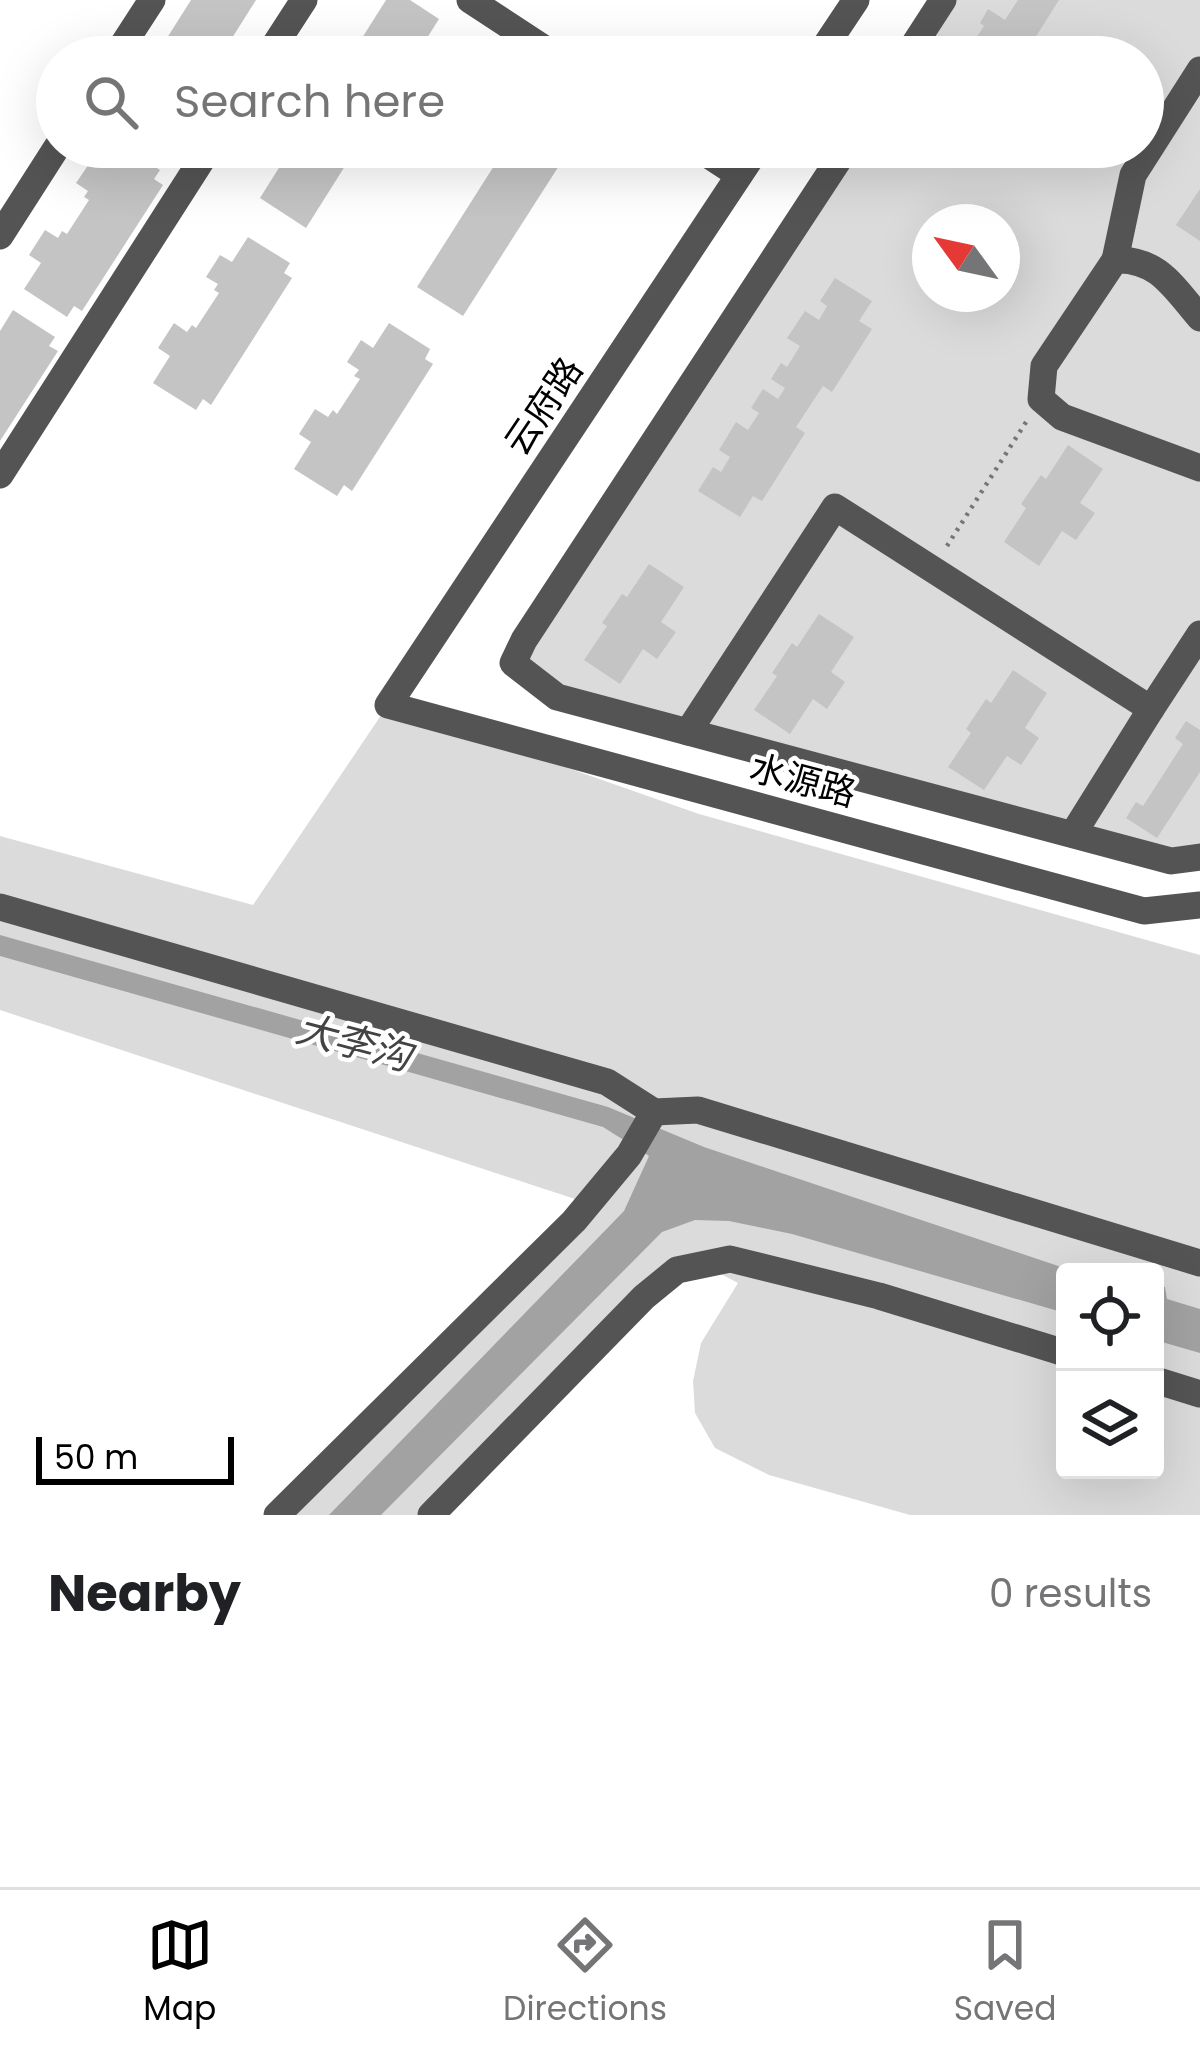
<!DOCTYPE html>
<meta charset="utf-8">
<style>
:root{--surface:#fff;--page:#f2f2f2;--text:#202124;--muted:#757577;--line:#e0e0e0;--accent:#000}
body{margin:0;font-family:Poppins,"Noto Sans SC",sans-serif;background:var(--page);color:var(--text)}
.controls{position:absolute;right:36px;bottom:36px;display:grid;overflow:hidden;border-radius:12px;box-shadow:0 12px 48px #0002}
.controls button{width:108px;height:108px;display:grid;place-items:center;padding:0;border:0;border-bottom:3px solid var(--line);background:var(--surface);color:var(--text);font:60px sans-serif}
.compass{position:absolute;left:912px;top:204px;width:108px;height:108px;border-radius:50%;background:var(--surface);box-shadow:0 12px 48px #0002;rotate:303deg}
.scale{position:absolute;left:36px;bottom:30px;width:198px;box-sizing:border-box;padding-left:12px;border:6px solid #000;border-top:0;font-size:33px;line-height:42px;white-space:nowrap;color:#000;-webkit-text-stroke:9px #fff;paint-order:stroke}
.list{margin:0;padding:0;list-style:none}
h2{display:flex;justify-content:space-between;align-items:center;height:156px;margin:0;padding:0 48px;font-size:51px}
h2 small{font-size:39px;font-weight:400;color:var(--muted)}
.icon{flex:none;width:66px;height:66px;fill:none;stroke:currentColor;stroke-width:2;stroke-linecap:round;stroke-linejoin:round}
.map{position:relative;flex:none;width:1200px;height:1515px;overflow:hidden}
.search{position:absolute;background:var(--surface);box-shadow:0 12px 48px #0002;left:36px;right:36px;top:36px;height:132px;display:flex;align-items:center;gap:30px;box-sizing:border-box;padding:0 42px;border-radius:66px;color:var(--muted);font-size:45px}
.sheet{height:372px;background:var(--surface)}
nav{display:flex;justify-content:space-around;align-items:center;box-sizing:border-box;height:168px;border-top:3px solid var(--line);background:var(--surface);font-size:33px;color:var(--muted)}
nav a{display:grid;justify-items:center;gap:6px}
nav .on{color:var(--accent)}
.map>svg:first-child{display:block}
</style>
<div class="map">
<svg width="1200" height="1515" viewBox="0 0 1200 1515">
<rect width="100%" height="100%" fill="#fff"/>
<g fill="#dbdbdb" fill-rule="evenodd">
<path d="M 944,0 L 1200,0 L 1200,857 L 557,697 L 513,663 L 849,147 L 1143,147 L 1143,57 L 907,57 ZM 930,222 L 1002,222 L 1002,294 L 930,294 Z"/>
<path d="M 388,705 L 699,814 L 1200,955 L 1200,1515 L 910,1515 L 769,1475 L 715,1448 L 695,1413 L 693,1381 L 701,1343 L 738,1283 L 700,1263 L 677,1270 L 431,1515 L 277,1515 L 557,1238 L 575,1199 L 0,1010 L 0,836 L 253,905 ZM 1065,1272 L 1155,1272 L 1155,1470 L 1065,1470 Z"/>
</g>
<g fill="#a2a2a2">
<polygon points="0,935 608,1107 704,1147 1076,1272 1065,1272 1065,1313 792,1234 729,1221 695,1220 662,1232 381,1515 329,1515 624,1211 649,1156 603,1127 0,956"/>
<polygon points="1155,1286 1165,1287 1167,1299 1200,1309 1200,1353 1155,1340"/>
</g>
<g fill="#c4c4c4">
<polygon points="191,0 256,0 220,57 155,57"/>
<polygon points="386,0 410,0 439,19 415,57 350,57"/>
<polygon points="1018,0 1059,0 1023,57 964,57 984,26 980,23 988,9 1005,20"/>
<polygon points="116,147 124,147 160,170 154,179 163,185 82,311 74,306 67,317 24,289 41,263 29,255 45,230 58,238 62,231 67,234 89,200 84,197 88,191 76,183 91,161 102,168"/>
<polygon points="292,147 357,147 306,228 260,198"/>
<polygon points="506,147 571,147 463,316 417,287"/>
<polygon points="1200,189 1200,241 1176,225"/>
<polygon points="248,237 290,263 284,273 292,278 211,405 203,399 196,410 153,383 170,356 158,348 174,323 187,332 192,325 196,328 219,293 214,290 218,284 206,277 220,255 232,262"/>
<polygon points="835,278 872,301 859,321 872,329 832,392 823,386 796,427 805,433 762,501 753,496 740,517 698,491 713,467 721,472 730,457 719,450 736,422 748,430 759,413 751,408 763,389 778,399 785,388 771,379 781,363 787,367 800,346 787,338 805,311 819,320 827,306 820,301"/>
<polygon points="13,310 55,337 49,346 58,351 0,441 0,331"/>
<polygon points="389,323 430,349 425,359 433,364 352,491 344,485 337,496 294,469 311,442 299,434 315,409 328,417 333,410 337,414 360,379 354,376 359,370 347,362 361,340 373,348"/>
<polygon points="1068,445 1103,469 1080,503 1095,513 1076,540 1062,531 1039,566 1004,542 1026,508 1021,504 1041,475 1046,479"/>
<polygon points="649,564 684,587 661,622 676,632 657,659 643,649 620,684 584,660 607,626 602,623 622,594 627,597"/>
<polygon points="819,614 854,637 831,672 845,682 827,709 813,699 790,734 754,710 777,676 772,673 792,643 797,647"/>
<polygon points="1013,670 1047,693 1025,728 1039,738 1021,765 1007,756 984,790 948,767 971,733 966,729 986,699 991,703"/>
<polygon points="1186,721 1200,730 1200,772 1157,838 1126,818 1136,802 1143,806 1183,744 1175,738"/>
</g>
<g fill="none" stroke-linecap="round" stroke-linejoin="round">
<polyline stroke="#767676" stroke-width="4.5" stroke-dasharray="3 6" stroke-linecap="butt" points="947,546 1028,419"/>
<g stroke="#545454" stroke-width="27">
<polyline points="470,0 557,57"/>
<polyline points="115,57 152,0"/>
<polyline points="267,57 304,0"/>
<polyline points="818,57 856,0"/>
<polyline points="906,57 943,0"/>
<polyline points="696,147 739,175"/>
<polyline points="758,147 388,705 1144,911 1200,905"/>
<polyline points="847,147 524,640 513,663 557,697 1171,861 1200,857"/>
<polyline points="0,236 57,147"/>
<polyline points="1115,260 1133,175 1200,70"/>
<path d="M 1200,318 C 1174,288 1158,258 1115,260 L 1044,366 L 1041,399 L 1062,417 L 1200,468"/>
<polyline points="0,475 210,147"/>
<polyline points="688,732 835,507 1151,709 1200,634"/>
<polyline points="1073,834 1151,709"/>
<polyline points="0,907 607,1082 654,1112 698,1110 1200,1263"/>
<polyline points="1155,1380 1200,1394"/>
<polyline points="277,1515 574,1221 629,1155 654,1112"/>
<polyline points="431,1515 644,1297 677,1270 730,1259 879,1296 1065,1353"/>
</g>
</g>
<g text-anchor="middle" stroke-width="9" stroke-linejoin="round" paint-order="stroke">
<g font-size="36" fill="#000" stroke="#fff">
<text transform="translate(543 406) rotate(-56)" y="13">云府路</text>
<text transform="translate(803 780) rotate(15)" y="13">水源路</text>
</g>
<g font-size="39" font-style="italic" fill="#434343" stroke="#fff">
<text transform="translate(354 1042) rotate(15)" y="14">大李沟</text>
</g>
</g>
</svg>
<div class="controls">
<button><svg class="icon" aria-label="locate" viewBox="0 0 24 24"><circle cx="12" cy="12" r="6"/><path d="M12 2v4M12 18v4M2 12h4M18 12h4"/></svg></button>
<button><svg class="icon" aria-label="layers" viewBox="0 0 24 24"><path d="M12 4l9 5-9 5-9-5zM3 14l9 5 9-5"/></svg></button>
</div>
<svg class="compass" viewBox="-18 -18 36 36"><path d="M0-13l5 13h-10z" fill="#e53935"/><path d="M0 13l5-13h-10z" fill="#757577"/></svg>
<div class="scale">50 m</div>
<div class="search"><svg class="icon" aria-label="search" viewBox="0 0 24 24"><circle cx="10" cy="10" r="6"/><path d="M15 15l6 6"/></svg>Search here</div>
</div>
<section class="sheet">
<h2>Nearby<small>0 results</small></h2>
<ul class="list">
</ul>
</section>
<nav>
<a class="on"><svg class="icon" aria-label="map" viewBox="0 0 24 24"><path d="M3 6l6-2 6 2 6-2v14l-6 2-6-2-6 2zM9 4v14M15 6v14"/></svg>Map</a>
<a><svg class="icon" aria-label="directions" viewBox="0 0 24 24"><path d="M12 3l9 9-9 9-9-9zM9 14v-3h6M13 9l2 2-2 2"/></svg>Directions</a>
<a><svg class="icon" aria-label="saved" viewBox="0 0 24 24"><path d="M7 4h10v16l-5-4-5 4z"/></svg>Saved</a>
</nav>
